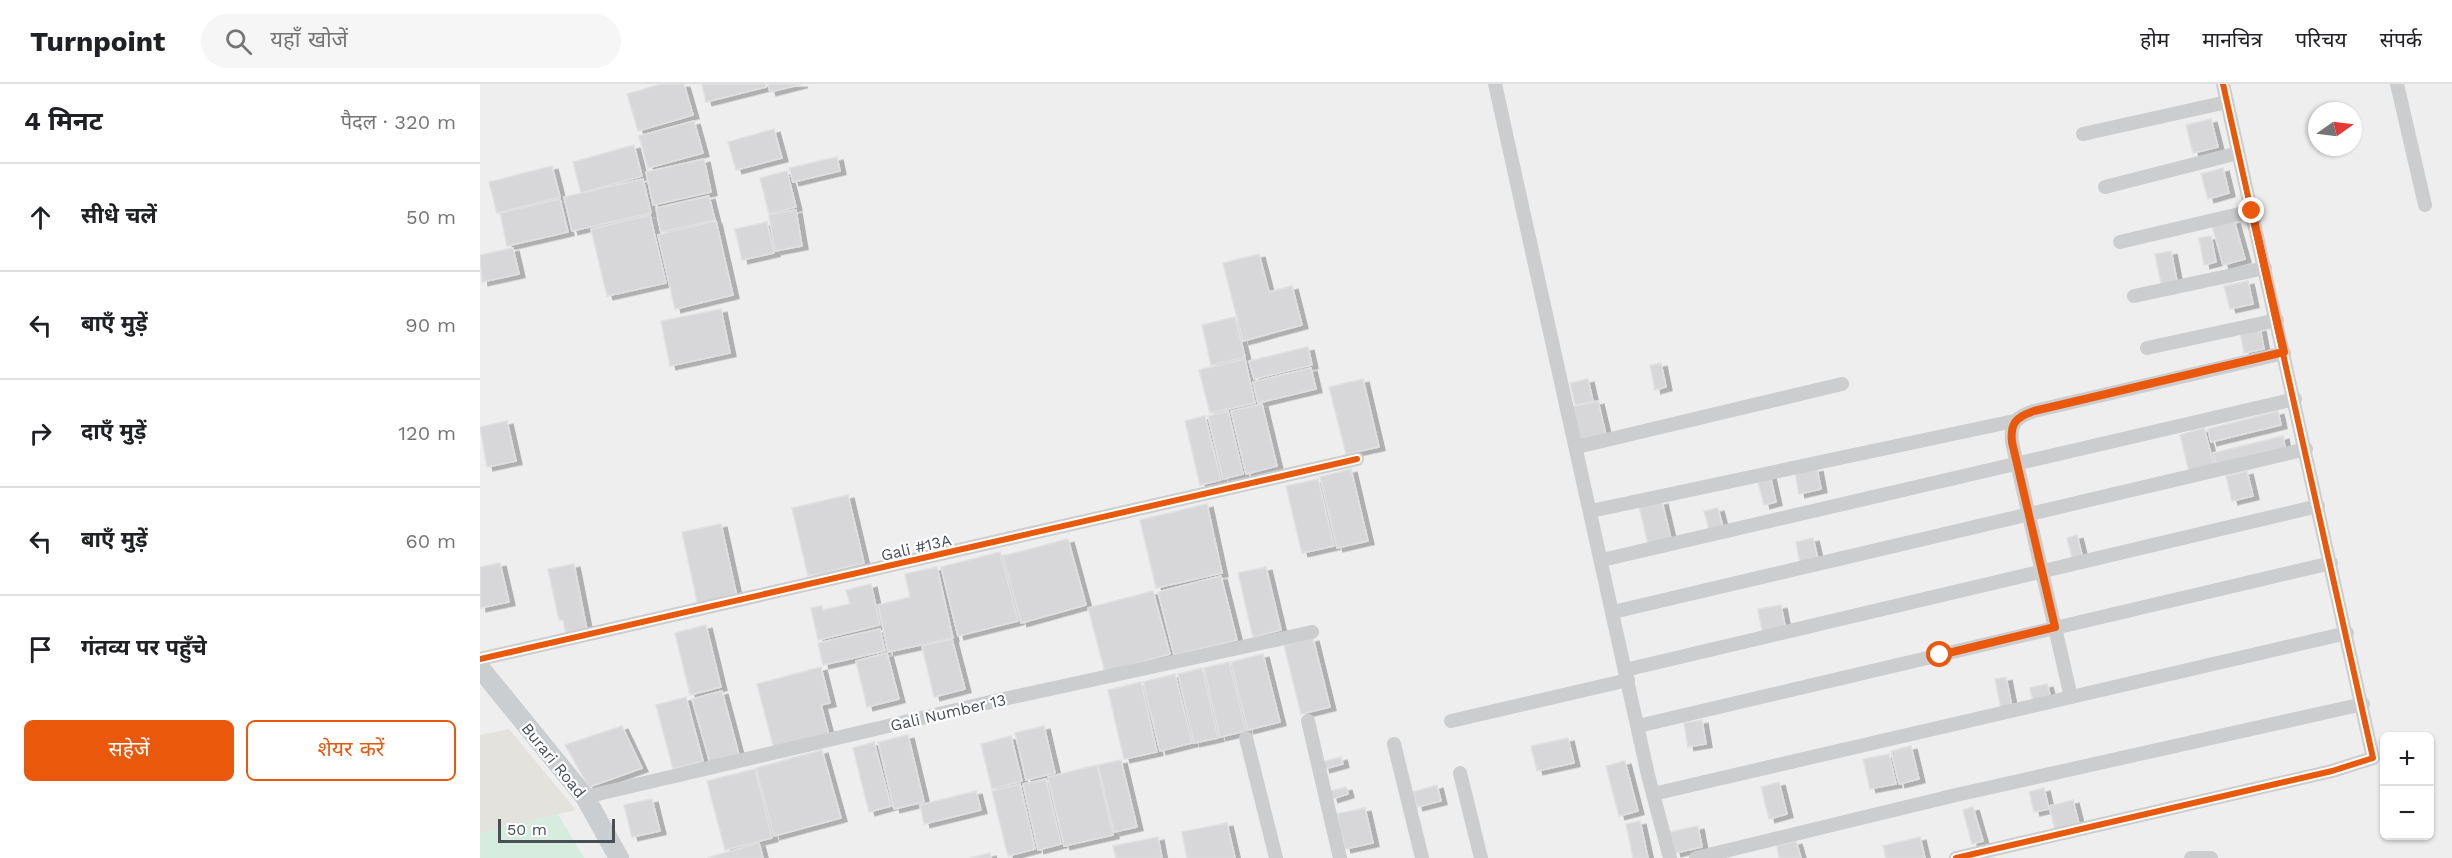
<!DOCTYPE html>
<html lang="hi">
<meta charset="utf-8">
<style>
:root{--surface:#fff;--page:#f6f6f6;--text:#202124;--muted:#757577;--line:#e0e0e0;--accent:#ea580c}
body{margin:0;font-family:"Work Sans","Noto Sans Devanagari",sans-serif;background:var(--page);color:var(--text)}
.controls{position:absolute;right:18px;bottom:18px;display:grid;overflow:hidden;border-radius:9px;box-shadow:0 2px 4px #0004}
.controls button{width:54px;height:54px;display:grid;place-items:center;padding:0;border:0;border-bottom:2px solid var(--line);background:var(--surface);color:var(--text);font:30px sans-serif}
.compass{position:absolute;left:1828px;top:18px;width:54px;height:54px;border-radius:50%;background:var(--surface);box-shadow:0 2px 4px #0004;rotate:76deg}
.scale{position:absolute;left:18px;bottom:15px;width:117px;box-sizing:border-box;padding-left:6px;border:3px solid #484f59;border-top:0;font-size:16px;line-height:21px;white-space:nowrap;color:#484f59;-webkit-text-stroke:4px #fff;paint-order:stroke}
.stop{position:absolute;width:18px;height:18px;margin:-14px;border:4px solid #ea580c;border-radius:50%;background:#fff}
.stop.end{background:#ea580c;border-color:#fff;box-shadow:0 2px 6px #0008}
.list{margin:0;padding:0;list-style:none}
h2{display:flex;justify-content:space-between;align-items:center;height:78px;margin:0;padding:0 24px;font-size:26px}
h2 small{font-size:20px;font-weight:400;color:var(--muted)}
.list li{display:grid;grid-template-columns:39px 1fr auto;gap:18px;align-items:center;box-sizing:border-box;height:108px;padding:0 24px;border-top:2px solid var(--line)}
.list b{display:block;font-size:22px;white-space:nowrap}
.list em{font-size:20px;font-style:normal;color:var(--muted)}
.actions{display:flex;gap:12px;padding:18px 24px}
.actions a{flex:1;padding:14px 0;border:2px solid var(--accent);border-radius:9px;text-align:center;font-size:21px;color:var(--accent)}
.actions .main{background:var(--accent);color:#fff}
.icon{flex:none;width:33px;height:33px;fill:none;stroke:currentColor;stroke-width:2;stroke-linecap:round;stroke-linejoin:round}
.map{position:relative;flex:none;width:1972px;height:774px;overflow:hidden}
header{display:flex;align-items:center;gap:36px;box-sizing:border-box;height:84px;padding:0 30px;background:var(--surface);border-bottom:2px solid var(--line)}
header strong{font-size:28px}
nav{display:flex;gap:33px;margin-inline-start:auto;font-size:21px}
.search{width:420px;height:54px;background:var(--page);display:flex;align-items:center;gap:15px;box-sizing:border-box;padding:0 21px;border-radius:33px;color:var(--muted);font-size:22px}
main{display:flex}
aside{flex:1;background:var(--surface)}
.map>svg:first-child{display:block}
</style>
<header>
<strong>Turnpoint</strong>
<div class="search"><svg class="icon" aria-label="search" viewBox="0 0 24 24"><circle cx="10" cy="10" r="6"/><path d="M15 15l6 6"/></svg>यहाँ खोजें</div>
<nav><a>होम</a><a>मानचित्र</a><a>परिचय</a><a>संपर्क</a></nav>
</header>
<main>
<aside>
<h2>4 मिनट<small>पैदल · 320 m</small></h2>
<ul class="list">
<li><svg class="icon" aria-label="ahead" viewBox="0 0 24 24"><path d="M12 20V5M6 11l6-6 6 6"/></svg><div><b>सीधे चलें</b></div><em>50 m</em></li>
<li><svg class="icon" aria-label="left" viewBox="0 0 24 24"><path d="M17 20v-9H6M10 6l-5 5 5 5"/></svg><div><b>बाएँ मुड़ें</b></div><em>90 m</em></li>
<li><svg class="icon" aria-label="right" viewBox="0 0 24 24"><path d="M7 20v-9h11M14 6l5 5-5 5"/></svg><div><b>दाएँ मुड़ें</b></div><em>120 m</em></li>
<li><svg class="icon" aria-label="left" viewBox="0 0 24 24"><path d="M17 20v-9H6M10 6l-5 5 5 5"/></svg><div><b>बाएँ मुड़ें</b></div><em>60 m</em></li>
<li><svg class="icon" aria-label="arrive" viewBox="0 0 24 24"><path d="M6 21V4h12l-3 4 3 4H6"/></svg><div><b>गंतव्य पर पहुँचे</b></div></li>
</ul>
<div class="actions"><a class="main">सहेजें</a><a>शेयर करें</a></div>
</aside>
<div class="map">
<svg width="1972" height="774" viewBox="0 0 1972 774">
<defs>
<filter id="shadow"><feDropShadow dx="6" dy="3.5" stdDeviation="0" flood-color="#0004"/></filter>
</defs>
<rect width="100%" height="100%" fill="#efeeee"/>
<polygon fill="#e4e2dc" points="29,645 96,726 0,749 0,651"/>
<polygon fill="#d5ecdf" points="78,730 104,774 0,774 0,749"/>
<g fill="#d7d6d9" stroke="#e0e0e1" stroke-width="1.5" filter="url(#shadow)">
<polygon points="181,0 204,0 213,31 158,47 147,10"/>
<polygon points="222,0 285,0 286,3 226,18"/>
<polygon points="288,0 322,0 290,8"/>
<polygon points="1731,35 1738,63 1713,69 1706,41"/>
<polygon points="214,37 223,69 168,84 159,52"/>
<polygon points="294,45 302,74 256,86 248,58"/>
<polygon points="154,61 162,92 101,109 93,78"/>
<polygon points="357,73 360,87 313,98 309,84"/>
<polygon points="224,75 231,108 173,121 166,88"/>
<polygon points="72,82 80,113 17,129 9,98"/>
<polygon points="1743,84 1749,109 1728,115 1721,90"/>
<polygon points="307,87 316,123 289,130 280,94"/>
<polygon points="163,95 171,129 92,147 84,113"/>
<polygon points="229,112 235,136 181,148 176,124"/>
<polygon points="80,115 88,148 27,162 20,129"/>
<polygon points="316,126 322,162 295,167 289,131"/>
<polygon points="170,131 186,199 127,212 111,145"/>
<polygon points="1754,136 1765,175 1743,181 1732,141"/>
<polygon points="236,137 253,211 195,225 178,151"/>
<polygon points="287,138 294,169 262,176 255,145"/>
<polygon points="1731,152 1736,178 1724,181 1719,154"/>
<polygon points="33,164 39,190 2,198 0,171"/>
<polygon points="1691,167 1697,197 1681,200 1675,170"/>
<polygon points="779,170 789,208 812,202 822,241 763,257 743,179"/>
<polygon points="1768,197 1773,220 1750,225 1744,202"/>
<polygon points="241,225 250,269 190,282 181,237"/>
<polygon points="755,233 765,273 731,281 722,241"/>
<polygon points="1780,244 1784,265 1764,269 1760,248"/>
<polygon points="828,263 832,281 774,295 769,277"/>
<polygon points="765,275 775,319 730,329 719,286"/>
<polygon points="1181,279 1186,303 1175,306 1170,281"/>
<polygon points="831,284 836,305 778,319 773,298"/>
<polygon points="883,295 899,363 866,370 849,303"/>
<polygon points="1108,295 1113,317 1095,321 1090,299"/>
<polygon points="1118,317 1126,351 1100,358 1092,323"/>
<polygon points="782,320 797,382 766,390 751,327"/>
<polygon points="748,327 763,390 743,395 728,332"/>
<polygon points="1798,327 1801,341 1731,358 1728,345"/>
<polygon points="725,332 741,396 720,401 705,337"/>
<polygon points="27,337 36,377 7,383 0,343"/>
<polygon points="1724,344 1735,385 1710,392 1700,351"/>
<polygon points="1803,352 1805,363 1736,380 1733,369"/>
<polygon points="1337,384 1341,405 1319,410 1315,388"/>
<polygon points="871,385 888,457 857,464 840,393"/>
<polygon points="1767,387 1773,412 1752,417 1746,392"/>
<polygon points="1290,391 1296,418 1284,421 1277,394"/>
<polygon points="838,395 854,462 822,469 806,402"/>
<polygon points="368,411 384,479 328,492 312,424"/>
<polygon points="1182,417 1191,455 1168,460 1159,422"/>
<polygon points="727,420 742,489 676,504 660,436"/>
<polygon points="1238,424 1243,443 1229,446 1224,427"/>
<polygon points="241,440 257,513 218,522 202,448"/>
<polygon points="1597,451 1603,475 1593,478 1587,454"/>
<polygon points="1333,454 1338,475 1320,479 1316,458"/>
<polygon points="588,455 606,521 541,539 523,472"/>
<polygon points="520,468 538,537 478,552 461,483"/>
<polygon points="20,479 29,518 0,524 0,483"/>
<polygon points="94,480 107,546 86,550 83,536 79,536 68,485"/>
<polygon points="457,483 473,554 408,568 398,521 430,513 425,490"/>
<polygon points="786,483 801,546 773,553 758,489"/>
<polygon points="741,492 757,556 694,571 678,508"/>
<polygon points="391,500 400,541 338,556 331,524 342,522 343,526 370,520 366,506"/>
<polygon points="673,507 690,570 625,588 608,524"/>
<polygon points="1301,521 1306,547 1283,552 1278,525"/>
<polygon points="226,541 241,603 210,611 195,549"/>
<polygon points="400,545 405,567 343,581 338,559"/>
<polygon points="833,554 850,623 821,630 804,561"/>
<polygon points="472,555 485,605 454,613 442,562"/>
<polygon points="407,569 419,615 387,623 376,577"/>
<polygon points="783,570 800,638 768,646 751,578"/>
<polygon points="749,578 766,647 740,653 724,584"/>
<polygon points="341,583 350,619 341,621 349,651 294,665 277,600"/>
<polygon points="722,584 738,654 714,659 698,590"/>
<polygon points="695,590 712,659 680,667 663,598"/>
<polygon points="1526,593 1532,623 1521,625 1515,595"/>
<polygon points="661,598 677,668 644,675 628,606"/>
<polygon points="1567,600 1572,618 1554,622 1550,604"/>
<polygon points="242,607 259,671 230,679 212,615"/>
<polygon points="206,613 223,677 193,685 176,621"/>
<polygon points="1222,636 1226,660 1208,663 1204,639"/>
<polygon points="142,642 162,684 109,703 85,661"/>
<polygon points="564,642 575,689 546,696 535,649"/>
<polygon points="428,651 444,718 414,725 398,658"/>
<polygon points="531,652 542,697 512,705 501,660"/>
<polygon points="1088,654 1094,679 1057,687 1051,662"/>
<polygon points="394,658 411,722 389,728 373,664"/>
<polygon points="1431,662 1439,695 1419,700 1411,667"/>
<polygon points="342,666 361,734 294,752 276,684"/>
<polygon points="1409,670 1416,700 1390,705 1383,675"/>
<polygon points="861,673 863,680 844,685 842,678"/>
<polygon points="641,676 657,743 634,748 618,681"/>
<polygon points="1145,677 1158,727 1139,732 1126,682"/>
<polygon points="617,681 633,751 584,762 568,693"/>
<polygon points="275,685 292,754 245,766 227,697"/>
<polygon points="566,695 581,760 558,766 543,700"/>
<polygon points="1299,698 1307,730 1289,735 1281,703"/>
<polygon points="540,700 555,765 528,772 512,707"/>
<polygon points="957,701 961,717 937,723 933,708"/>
<polygon points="866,703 868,710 852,715 850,707"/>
<polygon points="1564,704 1569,725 1554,728 1549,708"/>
<polygon points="496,707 501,726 444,740 440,721"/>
<polygon points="172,715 180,747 152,753 144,721"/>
<polygon points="1593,716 1599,740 1575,746 1569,722"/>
<polygon points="1493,723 1503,757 1492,760 1483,726"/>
<polygon points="885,724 893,759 865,765 857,730"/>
<polygon points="1160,737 1168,774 1153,774 1146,740"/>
<polygon points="747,739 755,774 707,774 702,748"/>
<polygon points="1218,742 1222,763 1195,769 1190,748"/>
<polygon points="678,753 682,774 636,774 633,762"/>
<polygon points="1440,753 1445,774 1406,774 1403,762"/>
<polygon points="1316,757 1321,774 1299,774 1297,762"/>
<polygon points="279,759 283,774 227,774"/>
<polygon points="510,769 511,774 490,774"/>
</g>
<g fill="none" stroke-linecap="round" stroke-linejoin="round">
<g stroke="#cbcdcf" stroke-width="14">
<polyline points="1015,0 1168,691 1190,774"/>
<polyline points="1917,0 1945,121"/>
<polyline points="1603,50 1747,18"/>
<polyline points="1625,103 1758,69"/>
<polyline points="1640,158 1772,127"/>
<polyline points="1654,212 1785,184"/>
<polyline points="1667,264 1797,236"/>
<polyline points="1097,363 1362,300"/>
<polyline points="1111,427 1534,337"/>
<polyline points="1122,476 1815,315"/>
<polyline points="1133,528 1826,365"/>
<polyline points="0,575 877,375"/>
<polyline points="1145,586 1838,422"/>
<path d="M 1591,613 L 1532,358 C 1530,339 1536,333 1554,327 L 1804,269"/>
<polyline points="828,637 860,774"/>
<polyline points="971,637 1148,596"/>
<polyline points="1158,642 1851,479"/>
<polyline points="766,654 796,774"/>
<polyline points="914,660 942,774"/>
<polyline points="980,689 1001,774"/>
<polyline points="1173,710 1867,549"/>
<polyline points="105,713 519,616 832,548"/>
<polyline points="1216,774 1476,711 1883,620"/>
<polyline points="1476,774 1852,687 1893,674 1743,0"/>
<polyline points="1711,774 1731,774"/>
</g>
<polyline stroke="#cbced0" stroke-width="20" points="0,584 105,713 139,774"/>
<defs>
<g id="cycleway">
<polyline points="0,575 877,375"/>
<polyline points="1476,774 1852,687 1893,674 1743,0"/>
</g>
</defs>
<use href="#cycleway" stroke="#fff" stroke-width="10"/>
<use href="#cycleway" stroke="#e8590c" stroke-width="6"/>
</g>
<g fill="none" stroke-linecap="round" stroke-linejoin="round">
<path stroke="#ea580c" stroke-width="8" d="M 1460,571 L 1575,543 L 1532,358 C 1530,339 1536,333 1554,327 L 1804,268 L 1772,127"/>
</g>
<g text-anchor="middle" stroke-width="4.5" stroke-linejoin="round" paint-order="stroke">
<g font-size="16" fill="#484f59" stroke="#fff">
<text transform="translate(436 463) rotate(-13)" y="6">Gali #13A</text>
<text transform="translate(468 628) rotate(-13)" y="6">Gali Number 13</text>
<text transform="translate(74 676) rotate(51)" y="6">Burari Road</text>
</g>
</g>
</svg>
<div class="controls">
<button>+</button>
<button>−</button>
</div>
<svg class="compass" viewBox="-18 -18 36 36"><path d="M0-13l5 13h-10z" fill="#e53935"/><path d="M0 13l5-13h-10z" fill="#757577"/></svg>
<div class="scale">50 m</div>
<div class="stop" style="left:1460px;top:571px"></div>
<div class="stop end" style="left:1772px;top:127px"></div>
</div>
</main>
